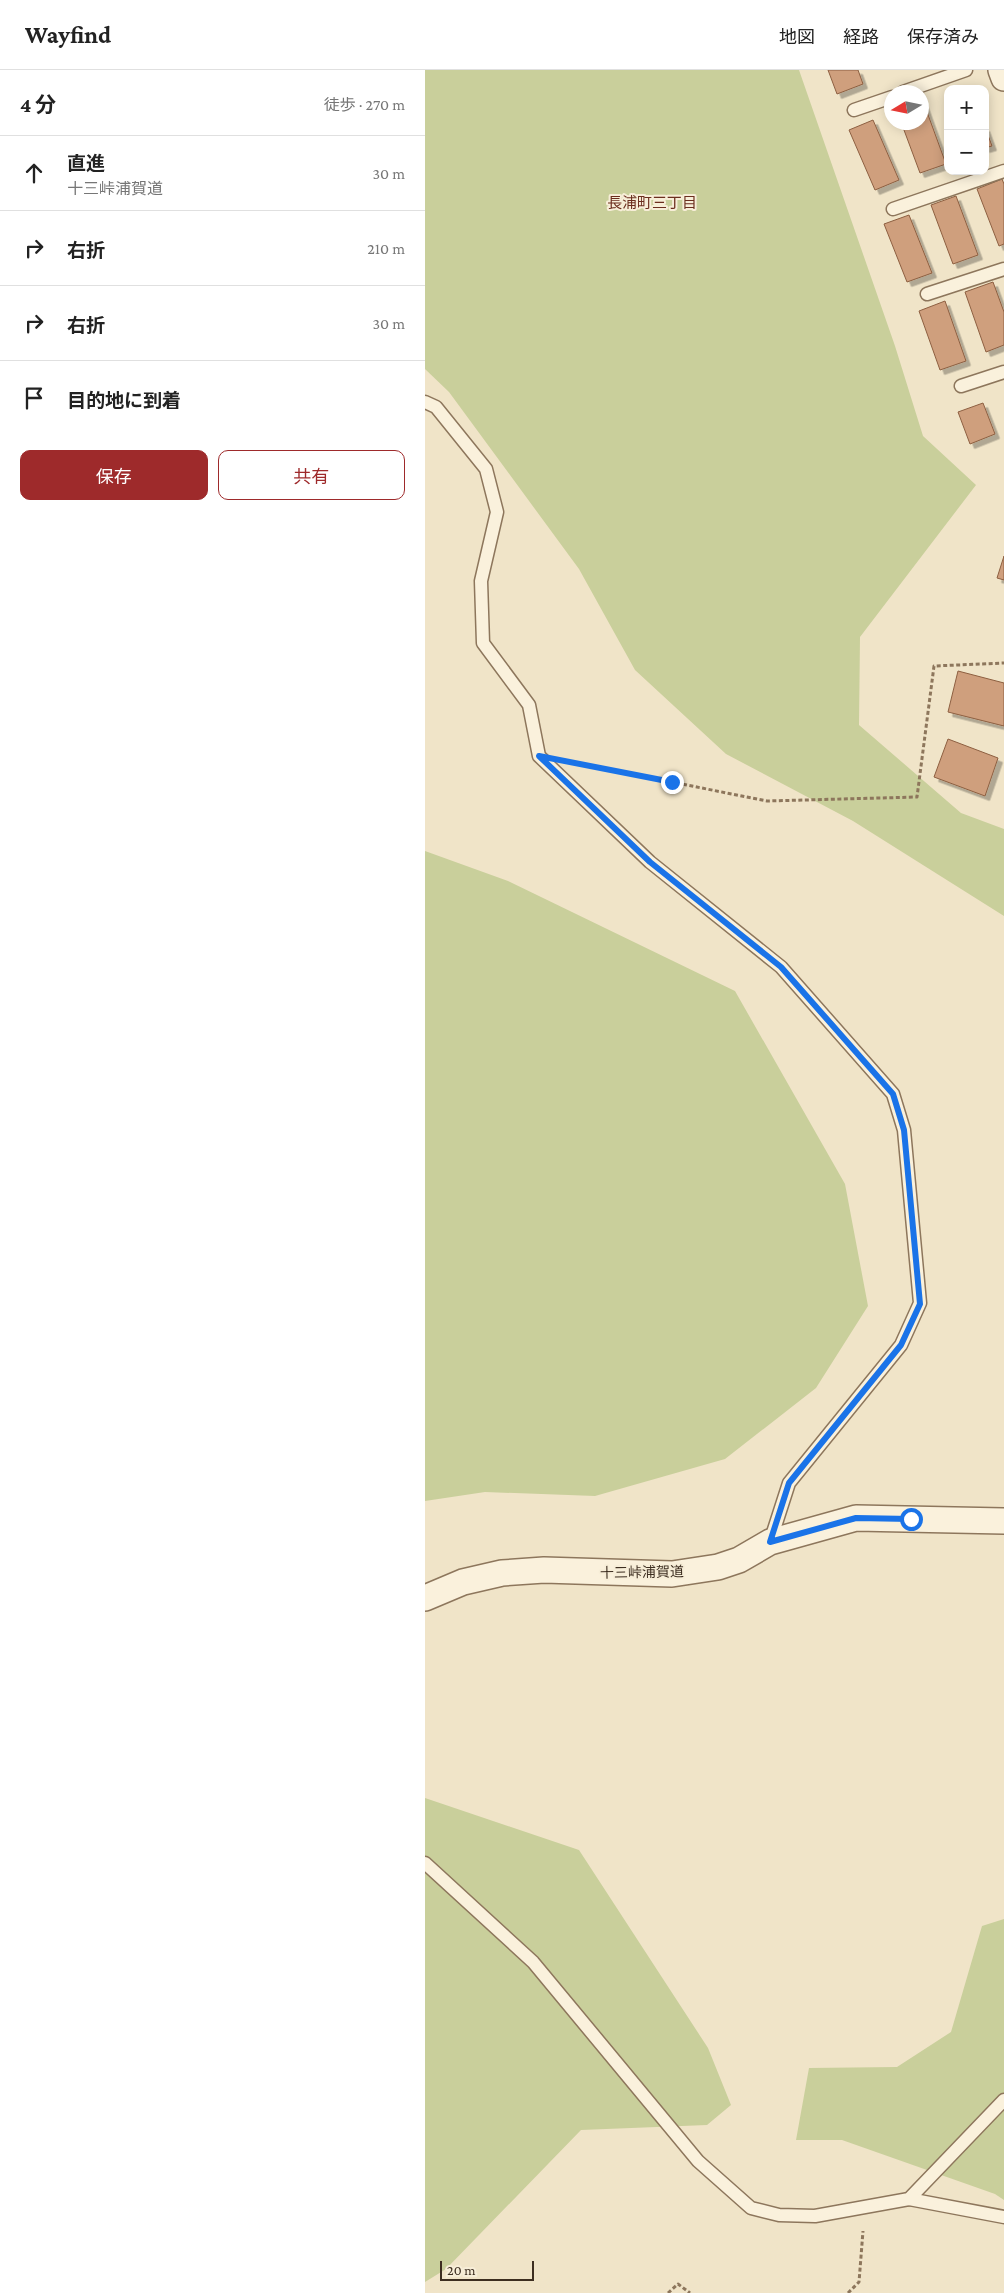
<!DOCTYPE html>
<html lang="ja">
<meta charset="utf-8">
<style>
:root{--surface:#fff;--page:#f2f2f2;--text:#222;--muted:#767676;--line:#e0e0e0;--accent:#9e2a2b}
body{margin:0;font-family:"Crimson Pro","Noto Sans JP",serif;background:var(--page);color:var(--text)}
.controls{position:absolute;right:15px;top:15px;display:grid;overflow:hidden;border-radius:10px;box-shadow:0 2px 12px #0003}
.controls button{width:45px;height:45px;display:grid;place-items:center;padding:0;border:0;border-bottom:1px solid var(--line);background:var(--surface);color:var(--text);font:25px sans-serif}
.compass{position:absolute;left:459px;top:15px;width:45px;height:45px;border-radius:50%;background:var(--surface);box-shadow:0 2px 12px #0003;rotate:260deg}
.scale{position:absolute;left:15px;bottom:12px;width:94px;box-sizing:border-box;padding-left:5px;border:2px solid #3d2e20;border-top:0;font-size:14px;line-height:18px;white-space:nowrap;color:#3d2e20;-webkit-text-stroke:4px #f7eed8;paint-order:stroke}
.stop{position:absolute;width:15px;height:15px;margin:-11px;border:4px solid #1a73e8;border-radius:50%;background:#fff}
.stop.end{background:#1a73e8;border-color:#fff;box-shadow:0 1px 5px #0008}
.list{margin:0;padding:0;list-style:none}
h2{display:flex;justify-content:space-between;align-items:center;height:65px;margin:0;padding:0 20px;font-size:21px}
h2 small{font-size:16px;font-weight:400;color:var(--muted)}
.list li{display:grid;grid-template-columns:32px 1fr auto;gap:15px;align-items:center;box-sizing:border-box;height:75px;padding:0 20px;border-top:1px solid var(--line)}
.list b{display:block;font-size:19px;white-space:nowrap}
.list p{margin:0;font-size:16px;white-space:nowrap;color:var(--muted)}
.list em{font-size:16px;font-style:normal;color:var(--muted)}
.actions{display:flex;gap:10px;padding:15px 20px}
.actions a{flex:1;padding:11px 0;border:1px solid var(--accent);border-radius:10px;text-align:center;font-size:18px;color:var(--accent)}
.actions .main{background:var(--accent);color:#fff}
.icon{flex:none;width:28px;height:28px;fill:none;stroke:currentColor;stroke-width:2;stroke-linecap:round;stroke-linejoin:round}
.map{position:relative;flex:none;width:579px;height:2223px;overflow:hidden}
header{display:flex;align-items:center;gap:30px;box-sizing:border-box;height:70px;padding:0 25px;background:var(--surface);border-bottom:1px solid var(--line)}
header strong{font-size:24px}
nav{display:flex;gap:28px;margin-inline-start:auto;font-size:18px}
main{display:flex}
aside{flex:1;background:var(--surface)}
.map>svg:first-child{display:block}
</style>
<header>
<strong>Wayfind</strong>
<nav><a>地図</a><a>経路</a><a>保存済み</a></nav>
</header>
<main>
<aside>
<h2>4 分<small>徒歩 · 270 m</small></h2>
<ul class="list">
<li><svg class="icon" aria-label="ahead" viewBox="0 0 24 24"><path d="M12 20V5M6 11l6-6 6 6"/></svg><div><b>直進</b><p>十三峠浦賀道</p></div><em>30 m</em></li>
<li><svg class="icon" aria-label="right" viewBox="0 0 24 24"><path d="M7 20v-9h11M14 6l5 5-5 5"/></svg><div><b>右折</b></div><em>210 m</em></li>
<li><svg class="icon" aria-label="right" viewBox="0 0 24 24"><path d="M7 20v-9h11M14 6l5 5-5 5"/></svg><div><b>右折</b></div><em>30 m</em></li>
<li><svg class="icon" aria-label="arrive" viewBox="0 0 24 24"><path d="M6 21V4h12l-3 4 3 4H6"/></svg><div><b>目的地に到着</b></div></li>
</ul>
<div class="actions"><a class="main">保存</a><a>共有</a></div>
</aside>
<div class="map">
<svg width="579" height="2223" viewBox="0 0 579 2223">
<defs>
<filter id="shadow"><feDropShadow dx="4.5" dy="4.5" stdDeviation="0" flood-color="#0004"/></filter>
</defs>
<rect width="100%" height="100%" fill="#f0e4c8"/>
<g fill="#c9cf9b">
<polygon points="0,0 374,0 470,276 498,366 551,415 435,567 434,655 536,743 579,759 579,846 428,751 301,684 210,600 154,499 24,322 0,299"/>
<polygon points="0,781 83,811 310,921 420,1114 443,1236 391,1318 300,1389 170,1426 60,1422 0,1431"/>
<polygon points="0,1728 154,1780 283,1978 306,2035 282,2055 156,2060 21,2199 0,2212"/>
<polygon points="579,1849 579,2130 570,2124 417,2070 371,2070 384,1998 472,1997 526,1962 557,1856"/>
</g>
<g fill="#cf9f7d" stroke="#8d5f41" filter="url(#shadow)">
<polygon points="403,0 433,0 438,14 412,24"/>
<polygon points="497,31 498,31 521,94 495,103 476,52 497,52"/>
<polygon points="448,50 474,110 450,120 424,60"/>
<polygon points="560,57 567,76 560,78"/>
<polygon points="577,109 579,114 579,174 574,176 552,119"/>
<polygon points="531,126 553,185 528,194 506,135"/>
<polygon points="484,145 507,203 482,212 459,154"/>
<polygon points="568,212 579,242 579,275 561,282 540,222"/>
<polygon points="520,231 541,291 515,300 494,241"/>
<polygon points="558,333 570,364 545,374 533,342"/>
<polygon points="579,486 579,510 572,508"/>
<polygon points="533,601 579,613 579,656 523,642"/>
<polygon points="523,669 573,688 560,726 509,707"/>
</g>
<g fill="none" stroke-linecap="round" stroke-linejoin="round">
<defs>
<g id="service">
<polyline points="478,22 541,0"/>
<polyline points="429,40 467,27"/>
<polyline points="468,139 579,101"/>
<polyline points="502,224 579,199"/>
<polyline points="536,316 579,302"/>
<polyline points="0,332 11,337 61,399 72,442 56,511 58,573 104,635 114,686 225,792 356,897 468,1024 479,1060 495,1233 476,1275 364,1413 345,1472"/>
<polyline points="0,1793 108,1892 273,2091 326,2138 354,2145 390,2146 484,2129 579,2030"/>
<polyline points="484,2129 579,2147"/>
</g>
<g id="minor">
<polyline points="576,0 579,8"/>
<polyline points="0,1528 38,1512 77,1503 119,1500 247,1504 293,1497 314,1490 345,1472 431,1448 579,1451"/>
</g>
</defs>
<use href="#service" stroke="#8d765c" stroke-width="15"/>
<use href="#minor" stroke="#8d765c" stroke-width="28"/>
<g stroke="#8d765c" stroke-width="3" stroke-dasharray="4 2.5" stroke-linecap="butt">
<polyline points="156,694 342,731 492,727 509,596 579,593"/>
<polyline points="243,2223 253,2214 265,2223"/>
<polyline points="423,2223 434,2212 438,2161"/>
</g>
<use href="#service" stroke="#faf1dc" stroke-width="12"/>
<use href="#minor" stroke="#faf1dc" stroke-width="25"/>
</g>
<g fill="none" stroke-linecap="round" stroke-linejoin="round">
<polyline stroke="#1a73e8" stroke-width="6" points="247,712 114,686 225,792 356,897 468,1024 479,1060 495,1234 476,1275 364,1413 345,1472 431,1448 486,1449"/>
</g>
<g text-anchor="middle" stroke-width="4" stroke-linejoin="round" paint-order="stroke">
<g font-size="14" fill="#3d2e20" stroke="#f7eed8">
<text transform="translate(217 1502) rotate(-1)" y="5">十三峠浦賀道</text>
</g>
<g font-size="15" fill="#6b2e1e" stroke="#f7eed8">
<text x="227" y="138">長浦町三丁目</text>
</g>
</g>
</svg>
<div class="controls">
<button>+</button>
<button>−</button>
</div>
<svg class="compass" viewBox="-18 -18 36 36"><path d="M0-13l5 13h-10z" fill="#e53935"/><path d="M0 13l5-13h-10z" fill="#767676"/></svg>
<div class="scale">20 m</div>
<div class="stop" style="left:486px;top:1449px"></div>
<div class="stop end" style="left:247px;top:712px"></div>
</div>
</main>
